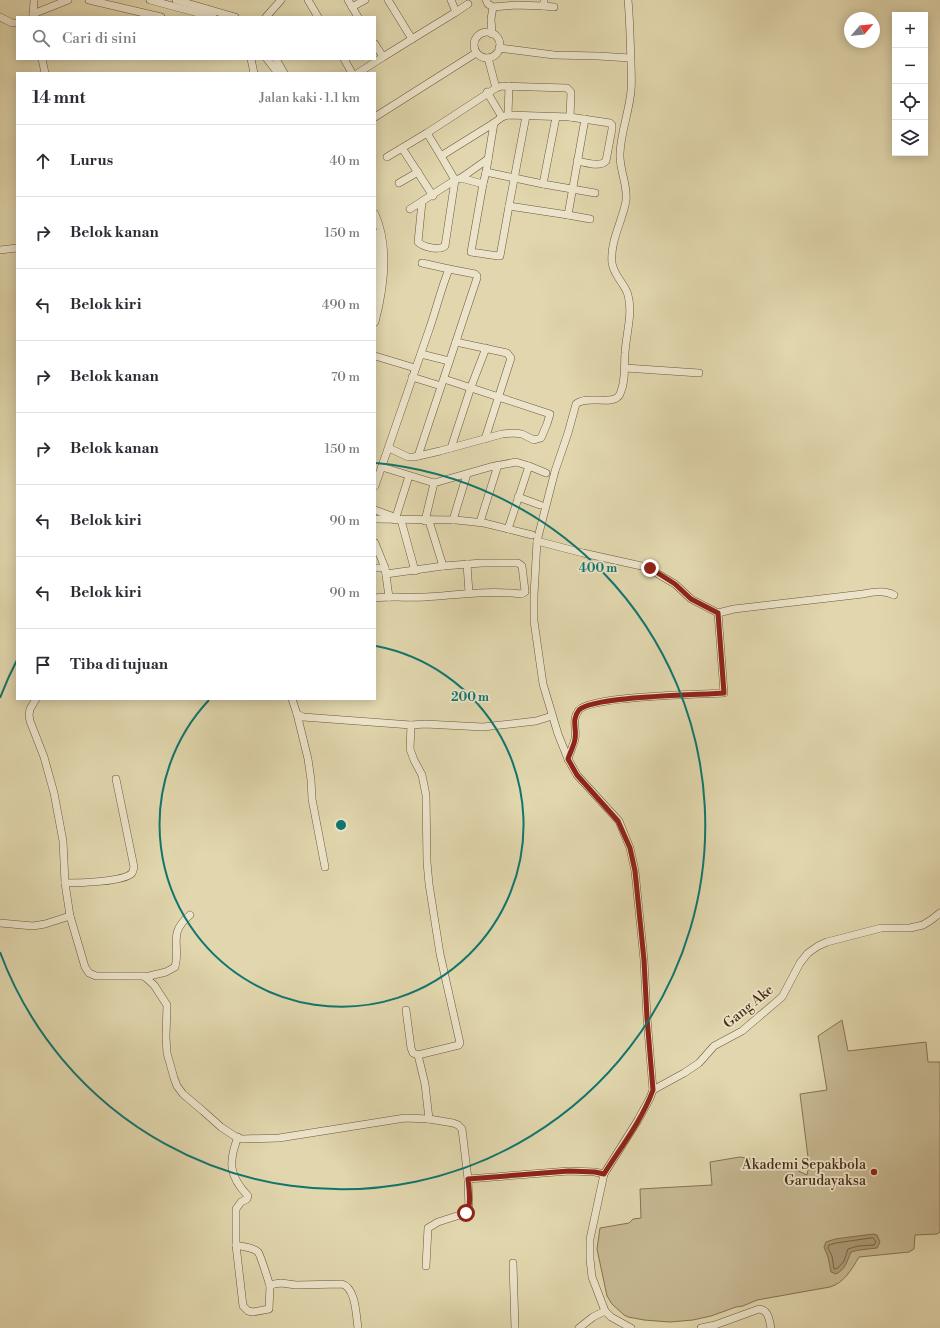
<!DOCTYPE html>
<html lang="id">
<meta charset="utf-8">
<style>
:root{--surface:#fff;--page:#f2f2f3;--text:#2b2b33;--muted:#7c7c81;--line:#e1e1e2}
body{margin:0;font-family:"Libre Bodoni",serif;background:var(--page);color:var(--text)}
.controls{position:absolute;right:12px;top:12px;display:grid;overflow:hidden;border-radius:0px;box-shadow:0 2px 10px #0003}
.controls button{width:36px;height:36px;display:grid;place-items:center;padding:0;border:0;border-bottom:1px solid var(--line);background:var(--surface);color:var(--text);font:20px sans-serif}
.compass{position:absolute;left:844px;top:12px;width:36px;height:36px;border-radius:50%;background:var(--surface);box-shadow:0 2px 10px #0003;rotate:62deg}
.stop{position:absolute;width:12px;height:12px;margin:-9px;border:3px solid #8f2418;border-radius:50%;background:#fff}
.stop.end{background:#8f2418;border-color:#fff;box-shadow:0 1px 4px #0008}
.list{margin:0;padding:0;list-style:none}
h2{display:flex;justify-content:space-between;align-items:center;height:52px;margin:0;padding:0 16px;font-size:17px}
h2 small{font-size:13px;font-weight:400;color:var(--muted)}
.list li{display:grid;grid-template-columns:26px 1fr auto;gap:12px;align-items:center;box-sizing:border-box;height:72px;padding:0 16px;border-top:1px solid var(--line)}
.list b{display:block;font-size:15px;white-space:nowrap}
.list em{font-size:13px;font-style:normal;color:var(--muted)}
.icon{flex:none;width:22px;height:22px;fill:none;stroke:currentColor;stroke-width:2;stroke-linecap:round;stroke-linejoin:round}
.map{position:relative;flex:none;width:940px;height:1328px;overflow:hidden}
.search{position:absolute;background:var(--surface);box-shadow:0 2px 10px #0003;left:16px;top:16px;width:360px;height:44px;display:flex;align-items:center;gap:10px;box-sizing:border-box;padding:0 14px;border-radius:0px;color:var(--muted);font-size:15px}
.panel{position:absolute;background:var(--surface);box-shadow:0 2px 10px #0003;left:16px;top:72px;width:360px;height:628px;border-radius:0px}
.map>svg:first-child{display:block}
</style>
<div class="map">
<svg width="940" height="1328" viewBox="0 0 940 1328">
<rect width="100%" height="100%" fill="#e1d6ad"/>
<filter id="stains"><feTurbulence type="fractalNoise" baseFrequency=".005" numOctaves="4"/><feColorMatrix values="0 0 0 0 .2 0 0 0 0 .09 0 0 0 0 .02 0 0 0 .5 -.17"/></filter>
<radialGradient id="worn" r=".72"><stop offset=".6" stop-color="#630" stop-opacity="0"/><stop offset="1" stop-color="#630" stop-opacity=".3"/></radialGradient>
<path fill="#c7b993" stroke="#877253" d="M 842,1020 L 848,1051 L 926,1042 L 928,1062 L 940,1062 L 940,1232 L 937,1234 L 915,1235 L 914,1249 L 909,1252 L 859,1257 C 852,1269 844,1283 830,1287 L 757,1300 L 743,1306 L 736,1307 L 711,1316 L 693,1320 L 670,1322 L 644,1320 L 628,1317 L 624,1315 L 612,1304 L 607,1296 L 597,1249 L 600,1228 L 629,1223 L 633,1219 L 641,1218 L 640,1189 L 712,1185 L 710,1162 L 740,1157 L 751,1159 L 763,1167 L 770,1169 L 794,1169 L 807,1175 L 809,1165 L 800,1094 L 827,1090 L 818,1036 Z"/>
<path fill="#ad9c79" stroke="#846f50" d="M 873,1234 L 877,1235 L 880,1242 L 877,1248 L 859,1250 L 851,1252 C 847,1261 846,1269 836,1274 L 831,1272 L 828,1257 L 824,1247 L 826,1242 L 835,1239 Z"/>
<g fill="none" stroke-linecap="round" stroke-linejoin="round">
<polygon stroke="#7a6446" stroke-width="1" points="873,1238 876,1242 874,1245 858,1246 848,1249 844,1261 838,1268 834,1269 832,1256 828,1248 829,1245 836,1243"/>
<defs>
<g id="street">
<polyline points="89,0 161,17"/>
<polyline points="150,0 213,17"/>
<polyline points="176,0 235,17"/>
<polyline points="308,0 318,17"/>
<polyline points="348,0 358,17"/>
<polyline points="388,0 412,39 456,12 451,0"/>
<polyline points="486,0 488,4 493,7 491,19 492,34"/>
<path d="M 628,0 C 630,20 630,40 631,61 C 631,70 632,81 631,91 C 629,112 621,132 620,153 C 619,170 628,184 626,201 C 622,222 610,241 612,263 C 614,276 625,284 628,295 C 633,314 626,334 625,353 C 624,366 626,381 620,394 C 614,407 587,394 576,404 L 568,433 L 555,471 L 537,541 L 534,595 L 534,621 L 543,684 L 558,734 L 568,759 L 577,775 L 619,821 L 630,848 L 635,871 L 644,960 L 647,1018 L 653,1090 L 650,1098 L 638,1120 L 604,1174 L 590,1239 L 590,1259 L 592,1277 L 605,1311 L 611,1317 L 631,1328"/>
<polyline points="544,6 554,7"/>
<polyline points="352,7 365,0"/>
<polyline points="493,7 516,5 544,6 544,0"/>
<polyline points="456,12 468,4"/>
<polyline points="33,14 68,0"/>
<polyline points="0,17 12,23 17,23"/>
<polyline points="33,17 34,0"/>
<polyline points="266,17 281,0"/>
<circle cx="487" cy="45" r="13"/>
<polyline points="375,44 383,57 412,39"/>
<polyline points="499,48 554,55 598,56 630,58"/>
<polyline points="42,59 45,73"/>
<polyline points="251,59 254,73"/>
<polyline points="267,59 278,73"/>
<polyline points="276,59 284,73"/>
<polyline points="344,59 352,73"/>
<polyline points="358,73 383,57"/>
<polyline points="496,88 502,86 567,88 571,92 570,117"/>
<path d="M 487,92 L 502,117 L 508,115 L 570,117 L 610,123 L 612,125 L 612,129 L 606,161 C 600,168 585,162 577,161"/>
<polyline points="508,115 509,86"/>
<polyline points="526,116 509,206 568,215 585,119"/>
<polyline points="375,117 476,53"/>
<polyline points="502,117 494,123 486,172 543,184"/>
<polyline points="556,117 543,184 595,193"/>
<polyline points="427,133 441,156 494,123"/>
<polyline points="402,148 433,196"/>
<polyline points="441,156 455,180 461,178 488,159"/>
<polyline points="387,157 427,133 496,88 488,58"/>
<polyline points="461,178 483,184 486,172"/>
<polyline points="399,183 418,172"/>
<polyline points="483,184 471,252 498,256 500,256 509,206"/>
<path d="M 422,202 L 418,242 C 423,247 439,251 445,246 L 455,180"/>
<polyline points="410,209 455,180"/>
<path d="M 375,214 C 390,248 384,288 375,322"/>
<polyline points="568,215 590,219"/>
<path d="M 375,233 C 382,255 377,280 375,303"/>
<polyline points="0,250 17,248"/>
<polyline points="456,342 507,353 511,358 485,439"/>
<polyline points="421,354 449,361"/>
<polyline points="375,356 415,368"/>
<polyline points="625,368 699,373"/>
<polyline points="412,377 441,386"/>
<polyline points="389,448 408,457 414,457 440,451 502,434 514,433 522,434 534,440 541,438 547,424 550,414 444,379"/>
<polyline points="451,448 471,387 486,348"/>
<polyline points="418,456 477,278 477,276 475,274 449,269 422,263"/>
<polyline points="382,467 434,483 490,467 511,463 516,462 529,466 546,473"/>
<path d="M 375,486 C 393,434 411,382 429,330 C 436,310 441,289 449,269"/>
<polyline points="518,497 540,505"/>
<polyline points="375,510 397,518"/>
<polyline points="375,519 456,520 484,523 532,535"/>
<polyline points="395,520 409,476"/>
<polyline points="401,520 415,571"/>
<polyline points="453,520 467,474"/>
<polyline points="425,521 434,483"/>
<polyline points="429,521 443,566"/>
<polyline points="480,522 498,465"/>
<polyline points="508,529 529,466"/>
<path d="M 537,541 L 583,553 L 646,567 L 675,584 L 691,599 L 718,613 L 734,609 L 863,594 C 873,592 884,590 894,595"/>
<polyline points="375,543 385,568 389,597"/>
<polyline points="467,564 469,593"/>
<polyline points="375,568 385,568"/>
<path d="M 375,598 C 392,596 408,598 425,597 C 457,595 489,590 521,594 L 525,592 L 525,591 L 522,566 L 518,563 L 482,563 L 443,566 L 386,574"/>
<polyline points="36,699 30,709 29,715 30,721 44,757 54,793 63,841 65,883 70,916 85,967 89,973 96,976 143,976 145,977 154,985 167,1005 166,1037 167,1053 174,1078 177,1086 183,1094 203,1111 221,1127 236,1137 242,1139 279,1138 405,1118 429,1119 453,1123 458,1125 462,1129 468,1179"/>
<polyline points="292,699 297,714 303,717 411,725 425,724 483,727 536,721 552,716"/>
<polyline points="297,714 308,759 311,780 312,799 325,867"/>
<polyline points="411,725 410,749 414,760 422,775 426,795 427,862 429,884 440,954 460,1043 459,1045 418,1055 425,1084 429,1119"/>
<path d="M 568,759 C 570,752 573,746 575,739 C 577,728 571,720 579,710 C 591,696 701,694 724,693 L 718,613"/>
<path d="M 65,883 C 78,883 124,882 132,873 C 134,870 133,869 134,867 L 116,779"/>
<polyline points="0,923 33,926 45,924 70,916"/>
<path d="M 145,977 L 166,972 L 175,967 C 181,945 167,934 190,915"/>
<polyline points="406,1010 411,1048 413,1053 418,1055"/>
<polyline points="653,1090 684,1073 699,1063 714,1046 742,1031 782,997 800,963 808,953 818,946 827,942 881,928 910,928 923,925 931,920 940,913"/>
<path d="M 238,1137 C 228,1162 229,1176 248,1196 L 247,1199 L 241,1202 L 236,1209 L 236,1245 L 243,1306 L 248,1311 L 253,1312 L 269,1309 L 270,1286 L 274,1284 L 281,1283 L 296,1285 L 342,1284 C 356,1288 356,1315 358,1328"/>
<path d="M 236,1245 C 242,1247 253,1247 258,1252 C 261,1256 268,1280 270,1286"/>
<polyline points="513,1263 515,1328"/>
<polyline points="426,1266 428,1228 438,1222 466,1213 469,1210 468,1179 569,1171 595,1172 604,1174"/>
<polyline points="579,1328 593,1317 605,1311"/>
<path d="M 701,1328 L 715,1325 L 759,1309 C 769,1310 769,1320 771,1328"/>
</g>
</defs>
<use href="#street" stroke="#6e563a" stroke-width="8"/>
<use href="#street" stroke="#ece4ca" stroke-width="7"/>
</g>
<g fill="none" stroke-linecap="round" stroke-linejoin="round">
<path stroke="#8f2418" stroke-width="5" d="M 466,1213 C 472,1207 469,1188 468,1179 L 569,1171 L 595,1172 L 604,1174 C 621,1147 642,1120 653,1090 L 647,1018 L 644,960 L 635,871 L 630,848 L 618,821 L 577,775 L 568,759 C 570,752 574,746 575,739 C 577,728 571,720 579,710 C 591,696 701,695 724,693 L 718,613 L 691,599 L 675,584 L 650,568"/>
</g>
<g fill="none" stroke="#0f766e" stroke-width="2">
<path d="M376 646A182 182 0 1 1 209 700"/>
<path d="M0 698A364 364 0 0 1 17 660M376 463A364 364 0 1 1 0 952"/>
</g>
<circle fill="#8f2418" stroke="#ece4ca" stroke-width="1.5" cx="874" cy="1172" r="4"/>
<g text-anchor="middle" stroke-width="3.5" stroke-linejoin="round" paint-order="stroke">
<g font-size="14" fill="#472b13" stroke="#ece4ca">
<text transform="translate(748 1006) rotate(-39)" y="5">Gang Ake</text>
</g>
<g font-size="14" fill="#472b13" stroke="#ece4ca" text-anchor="end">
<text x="866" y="1169">Akademi Sepakbola<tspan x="866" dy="16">Garudayaksa</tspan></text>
</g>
</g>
<circle cx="341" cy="825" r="6" fill="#0f766e" stroke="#ece4ca" stroke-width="2"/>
<g font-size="12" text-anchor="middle" font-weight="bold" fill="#0f766e" stroke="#ece4ca" stroke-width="3.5" stroke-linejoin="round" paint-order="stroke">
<text x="598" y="572">400 m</text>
<text x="470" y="701">200 m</text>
</g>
<rect width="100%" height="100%" filter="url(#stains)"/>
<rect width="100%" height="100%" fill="url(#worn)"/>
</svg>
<div class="controls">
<button>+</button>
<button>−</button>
<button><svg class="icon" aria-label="locate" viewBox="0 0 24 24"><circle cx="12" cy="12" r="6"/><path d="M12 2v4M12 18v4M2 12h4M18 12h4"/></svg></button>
<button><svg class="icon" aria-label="layers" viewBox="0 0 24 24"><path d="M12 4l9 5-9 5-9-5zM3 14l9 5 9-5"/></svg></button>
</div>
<svg class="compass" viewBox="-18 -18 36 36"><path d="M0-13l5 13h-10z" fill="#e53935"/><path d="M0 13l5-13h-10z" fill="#7c7c81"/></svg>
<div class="stop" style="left:466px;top:1213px"></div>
<div class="stop end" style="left:650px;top:568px"></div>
<div class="search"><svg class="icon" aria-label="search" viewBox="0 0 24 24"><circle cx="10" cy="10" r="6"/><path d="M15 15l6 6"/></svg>Cari di sini</div>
<section class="panel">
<h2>14 mnt<small>Jalan kaki · 1.1 km</small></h2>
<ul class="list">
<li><svg class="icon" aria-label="ahead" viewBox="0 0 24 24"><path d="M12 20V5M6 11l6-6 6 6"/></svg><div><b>Lurus</b></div><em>40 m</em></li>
<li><svg class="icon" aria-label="right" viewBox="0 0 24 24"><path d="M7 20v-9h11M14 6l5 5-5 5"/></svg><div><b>Belok kanan</b></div><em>150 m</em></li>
<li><svg class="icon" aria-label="left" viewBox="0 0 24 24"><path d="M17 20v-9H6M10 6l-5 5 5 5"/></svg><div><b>Belok kiri</b></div><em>490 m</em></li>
<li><svg class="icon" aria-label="right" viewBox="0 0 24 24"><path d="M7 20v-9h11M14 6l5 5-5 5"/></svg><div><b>Belok kanan</b></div><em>70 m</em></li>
<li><svg class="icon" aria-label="right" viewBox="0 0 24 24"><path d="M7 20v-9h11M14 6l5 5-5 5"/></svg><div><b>Belok kanan</b></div><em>150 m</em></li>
<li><svg class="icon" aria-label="left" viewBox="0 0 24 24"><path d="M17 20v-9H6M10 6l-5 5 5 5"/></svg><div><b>Belok kiri</b></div><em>90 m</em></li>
<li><svg class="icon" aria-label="left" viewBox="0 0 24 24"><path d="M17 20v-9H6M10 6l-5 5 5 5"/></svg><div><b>Belok kiri</b></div><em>90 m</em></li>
<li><svg class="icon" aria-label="arrive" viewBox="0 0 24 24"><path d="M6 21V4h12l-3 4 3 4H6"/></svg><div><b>Tiba di tujuan</b></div></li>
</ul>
</section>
</div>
